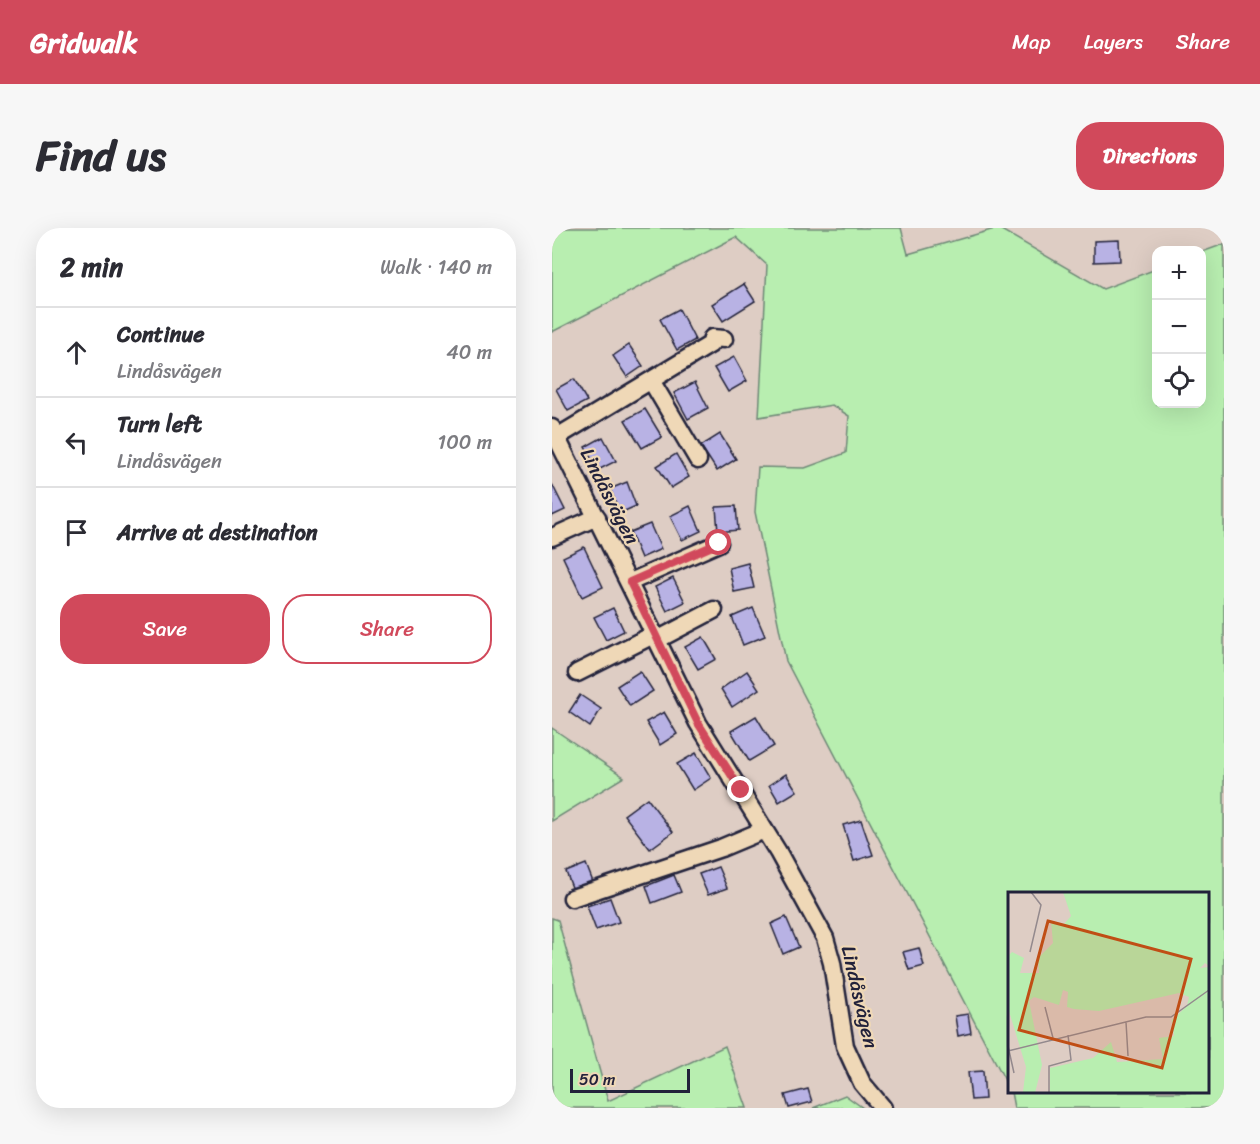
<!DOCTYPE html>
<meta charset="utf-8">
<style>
:root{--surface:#fff;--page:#f7f7f7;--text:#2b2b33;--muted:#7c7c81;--line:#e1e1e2;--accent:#d1495b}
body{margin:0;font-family:Sriracha,sans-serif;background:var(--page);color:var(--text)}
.controls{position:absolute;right:18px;top:18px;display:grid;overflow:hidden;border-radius:12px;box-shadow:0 6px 24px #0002}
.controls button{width:54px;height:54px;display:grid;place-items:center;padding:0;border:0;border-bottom:2px solid var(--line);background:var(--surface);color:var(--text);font:30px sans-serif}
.scale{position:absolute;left:18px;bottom:15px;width:120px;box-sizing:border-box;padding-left:6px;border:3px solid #22223b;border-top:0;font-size:16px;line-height:21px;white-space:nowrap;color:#22223b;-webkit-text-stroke:4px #efd8b7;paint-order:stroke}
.stop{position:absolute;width:18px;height:18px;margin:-14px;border:4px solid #d1495b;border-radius:50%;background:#fff}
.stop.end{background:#d1495b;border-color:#fff;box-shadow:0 2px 6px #0008}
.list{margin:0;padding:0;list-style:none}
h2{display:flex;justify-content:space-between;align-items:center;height:78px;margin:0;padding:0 24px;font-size:26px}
h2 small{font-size:20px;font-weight:400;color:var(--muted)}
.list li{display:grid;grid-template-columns:39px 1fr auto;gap:18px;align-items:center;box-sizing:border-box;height:90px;padding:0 24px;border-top:2px solid var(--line)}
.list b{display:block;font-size:22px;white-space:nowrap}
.list p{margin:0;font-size:20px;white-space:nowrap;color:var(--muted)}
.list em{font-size:20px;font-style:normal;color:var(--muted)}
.actions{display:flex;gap:12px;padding:18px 24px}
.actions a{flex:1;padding:14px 0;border:2px solid var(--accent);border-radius:24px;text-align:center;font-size:21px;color:var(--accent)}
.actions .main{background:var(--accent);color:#fff}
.icon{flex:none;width:33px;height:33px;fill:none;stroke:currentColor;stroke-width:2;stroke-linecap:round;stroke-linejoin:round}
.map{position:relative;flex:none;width:672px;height:880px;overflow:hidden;border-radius:24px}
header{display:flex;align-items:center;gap:36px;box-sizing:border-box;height:84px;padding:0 30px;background:var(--accent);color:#fff}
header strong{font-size:28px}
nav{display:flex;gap:33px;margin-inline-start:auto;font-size:21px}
.intro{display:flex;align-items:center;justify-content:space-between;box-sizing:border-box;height:144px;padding:0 36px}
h1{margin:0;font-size:42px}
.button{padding:15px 27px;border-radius:24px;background:var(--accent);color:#fff;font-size:21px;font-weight:700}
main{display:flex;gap:36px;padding:0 36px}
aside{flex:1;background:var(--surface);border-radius:24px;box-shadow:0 6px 24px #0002}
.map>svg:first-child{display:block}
</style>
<header>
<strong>Gridwalk</strong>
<nav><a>Map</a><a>Layers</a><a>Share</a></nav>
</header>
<div class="intro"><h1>Find us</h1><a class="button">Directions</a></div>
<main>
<aside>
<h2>2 min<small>Walk · 140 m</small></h2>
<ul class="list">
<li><svg class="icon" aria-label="ahead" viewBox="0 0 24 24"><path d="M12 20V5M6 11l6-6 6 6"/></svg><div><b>Continue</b><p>Lindåsvägen</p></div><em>40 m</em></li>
<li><svg class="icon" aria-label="left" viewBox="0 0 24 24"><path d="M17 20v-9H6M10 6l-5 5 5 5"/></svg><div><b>Turn left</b><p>Lindåsvägen</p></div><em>100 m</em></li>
<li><svg class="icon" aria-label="arrive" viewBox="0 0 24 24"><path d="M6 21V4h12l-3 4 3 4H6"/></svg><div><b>Arrive at destination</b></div></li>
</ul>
<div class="actions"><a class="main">Save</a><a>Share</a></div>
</aside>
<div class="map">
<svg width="672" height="880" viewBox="0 0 672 880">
<rect width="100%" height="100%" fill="#decdc4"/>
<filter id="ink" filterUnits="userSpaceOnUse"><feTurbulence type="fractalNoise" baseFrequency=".0167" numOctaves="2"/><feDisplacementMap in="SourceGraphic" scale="12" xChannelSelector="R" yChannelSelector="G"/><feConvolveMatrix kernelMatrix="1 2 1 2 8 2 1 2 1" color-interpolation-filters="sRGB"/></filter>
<g filter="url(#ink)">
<g fill="#b8eeb0" stroke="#6d8876" stroke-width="1.5">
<polygon points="0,0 349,0 356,26 446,0 551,61 604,41 604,176 650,176 650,24 672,16 672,880 462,880 459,864 656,864 656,666 458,666 457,860 234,433 203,284 206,239 253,240 294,225 297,188 280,177 207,189 215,37 184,9 0,104"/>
<polygon points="0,500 72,549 0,593"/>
<polygon points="0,690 6,692 56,873 173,818 195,880 0,880"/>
<polygon points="293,867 311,880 261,880"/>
</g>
<g fill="#b8b2e4" stroke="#22223b" stroke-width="1.5">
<polygon points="567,12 568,33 542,34 542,13"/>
<polygon points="192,56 203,73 171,93 160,76"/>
<polygon points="127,81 143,112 125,122 108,91"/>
<polygon points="77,117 91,138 75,149 61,128"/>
<polygon points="182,129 195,153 176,164 162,140"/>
<polygon points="22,151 35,173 16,183 4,161"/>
<polygon points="143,154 156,180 136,191 122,165"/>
<polygon points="93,181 110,209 90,220 73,192"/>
<polygon points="168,206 184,231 165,243 149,218"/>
<polygon points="51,209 64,233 46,242 33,219"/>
<polygon points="124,226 137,249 119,260 105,238"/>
<polygon points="75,254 84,278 68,285 58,261"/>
<polygon points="0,256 13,282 0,288"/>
<polygon points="138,278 149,303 130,312 118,288"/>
<polygon points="184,278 186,302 166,304 164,279"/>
<polygon points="98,296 109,321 89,330 78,304"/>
<polygon points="32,319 51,359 30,369 11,329"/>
<polygon points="196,335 202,360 182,364 177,340"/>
<polygon points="121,350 133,374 115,383 103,359"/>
<polygon points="61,380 72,403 54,412 42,389"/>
<polygon points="201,380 213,408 191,417 180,389"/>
<polygon points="151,409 164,431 146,441 133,419"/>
<polygon points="88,443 101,463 78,478 65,458"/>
<polygon points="195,443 207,461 180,479 169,461"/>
<polygon points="28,467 49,481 38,499 17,484"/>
<polygon points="112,484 125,506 108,517 94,494"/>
<polygon points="204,488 222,518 197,533 179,503"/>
<polygon points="144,525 159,550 141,562 125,536"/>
<polygon points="234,546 245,563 227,574 217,557"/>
<polygon points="95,570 121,604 98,621 72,587"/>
<polygon points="309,592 321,627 302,633 291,597"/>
<polygon points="34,636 41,654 21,662 14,644"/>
<polygon points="166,639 175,660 156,667 147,646"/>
<polygon points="122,647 129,664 100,675 94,658"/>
<polygon points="58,670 67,694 44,702 35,678"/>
<polygon points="234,689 247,719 231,726 219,696"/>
<polygon points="367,720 372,738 357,742 351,724"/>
<polygon points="416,786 419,805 406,808 403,788"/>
<polygon points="431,843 433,871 419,872 416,844"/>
<polygon points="256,861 260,874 237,880 233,867"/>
</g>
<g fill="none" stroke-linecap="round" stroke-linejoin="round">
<defs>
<g id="minor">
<polyline points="100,154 146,232"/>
<polyline points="0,200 146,495 226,624 273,710 280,735 293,818 310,855 331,880"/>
<polyline points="5,209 159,116 160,110 172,111"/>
<polyline points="0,309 45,289"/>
<polyline points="78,354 167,315"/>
<polyline points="105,412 162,382"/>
<polyline points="25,445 103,406"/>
<polyline points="20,670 169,620 212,602"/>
</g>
</defs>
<use href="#minor" stroke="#22223b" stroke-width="21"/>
<use href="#minor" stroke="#efd8b7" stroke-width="16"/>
</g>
</g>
<g fill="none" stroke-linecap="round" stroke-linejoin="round" filter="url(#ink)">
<polyline stroke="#d1495b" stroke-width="8" points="167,315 78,354 146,495 189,562"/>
</g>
<g text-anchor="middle" stroke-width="4.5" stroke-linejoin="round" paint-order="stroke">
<g font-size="20" fill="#22223b" stroke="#efd8b7">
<text transform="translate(58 268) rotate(63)" y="7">Lindåsvägen</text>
<text transform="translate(308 769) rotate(77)" y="7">Lindåsvägen</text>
</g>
</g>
<g transform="translate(456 664)">
<rect width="201" height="201" fill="#decdc4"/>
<path d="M 55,0 L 201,0 L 201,74 L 197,71 L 192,76 L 201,75 L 201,201 L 42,201 L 42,176 L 85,166 L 103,150 L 109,170 L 155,167 L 151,146 L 166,144 L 164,128 L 179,114 L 181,105 L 171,101 L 91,119 L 66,117 L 59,115 L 60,100 L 55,98 L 51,113 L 26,105 L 21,109 L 34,173 L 27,201 L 15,200 L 18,175 L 0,116 L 0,64 L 4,60 L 16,66 L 12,81 L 31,81 L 30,66 L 45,51 L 43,29 L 56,32 L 63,24 Z" fill="#b8eeb0"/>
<path fill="none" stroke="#93898d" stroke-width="1.5" d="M 22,60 L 33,13 L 23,0M 37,115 L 45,146M 118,130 L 120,164M 0,154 L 6,181M 0,159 L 138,125 L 163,125 L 201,98M 41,201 L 41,174 L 63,168 L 60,143"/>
<path fill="#c04e15" fill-opacity="0.15" stroke="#c04e15" stroke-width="3" d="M 40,29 L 183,67 L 154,176 L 11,138 Z"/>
<rect width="201" height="201" fill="none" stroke="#22223b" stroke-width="3"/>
</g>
</svg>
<div class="controls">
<button>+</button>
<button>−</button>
<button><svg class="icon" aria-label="locate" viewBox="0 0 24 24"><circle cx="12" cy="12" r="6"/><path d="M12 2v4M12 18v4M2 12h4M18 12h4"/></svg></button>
</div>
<div class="scale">50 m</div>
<div class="stop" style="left:167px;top:315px"></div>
<div class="stop end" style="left:189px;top:562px"></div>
</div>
</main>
